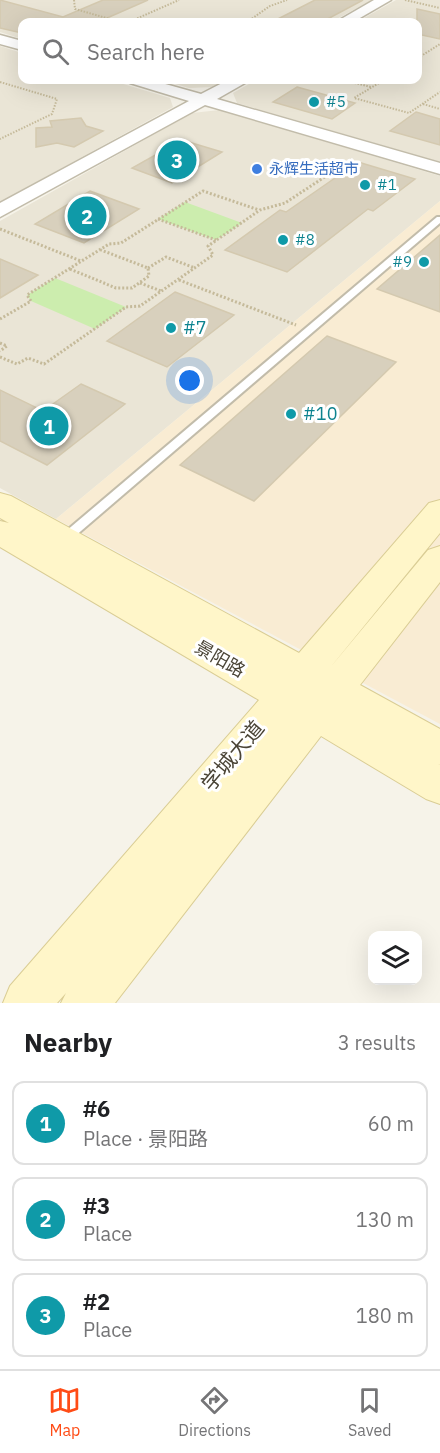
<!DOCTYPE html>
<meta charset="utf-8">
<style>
:root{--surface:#fff;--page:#f2f2f2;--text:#202124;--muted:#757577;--line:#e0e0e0;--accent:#ff4c16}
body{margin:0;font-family:"IBM Plex Sans","Noto Sans SC",sans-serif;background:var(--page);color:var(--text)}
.controls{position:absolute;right:18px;bottom:18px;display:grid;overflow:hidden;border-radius:12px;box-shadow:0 6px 24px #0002}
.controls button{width:54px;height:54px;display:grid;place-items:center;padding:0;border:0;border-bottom:2px solid var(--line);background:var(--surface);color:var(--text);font:30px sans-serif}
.you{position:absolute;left:190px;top:381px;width:21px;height:21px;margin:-15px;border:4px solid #fff;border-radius:50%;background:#1a73e8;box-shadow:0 0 0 9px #1a73e833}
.badge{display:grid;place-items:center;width:39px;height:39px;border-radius:50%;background:var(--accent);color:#fff;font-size:20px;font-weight:700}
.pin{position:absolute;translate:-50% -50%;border:3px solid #fff;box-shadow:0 2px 6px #0006}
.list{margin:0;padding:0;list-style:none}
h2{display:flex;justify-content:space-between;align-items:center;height:78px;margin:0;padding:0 24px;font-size:26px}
h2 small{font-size:20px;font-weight:400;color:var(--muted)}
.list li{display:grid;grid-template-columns:39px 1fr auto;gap:18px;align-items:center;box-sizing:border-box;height:84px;margin:0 12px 12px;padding:0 12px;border:2px solid var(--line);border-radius:12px}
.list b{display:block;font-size:22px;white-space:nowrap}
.list p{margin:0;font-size:20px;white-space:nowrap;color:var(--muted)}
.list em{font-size:20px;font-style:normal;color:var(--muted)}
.icon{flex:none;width:33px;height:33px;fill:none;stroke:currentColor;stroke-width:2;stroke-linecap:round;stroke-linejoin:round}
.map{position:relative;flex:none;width:440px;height:1003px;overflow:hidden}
.search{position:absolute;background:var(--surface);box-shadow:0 6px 24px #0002;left:18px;right:18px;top:18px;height:66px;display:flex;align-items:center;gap:15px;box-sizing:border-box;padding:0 21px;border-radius:12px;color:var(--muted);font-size:22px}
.sheet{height:366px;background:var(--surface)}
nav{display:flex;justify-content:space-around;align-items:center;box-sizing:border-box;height:84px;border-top:2px solid var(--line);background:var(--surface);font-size:16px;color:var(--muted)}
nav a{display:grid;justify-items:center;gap:3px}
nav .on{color:var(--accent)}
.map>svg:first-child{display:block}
</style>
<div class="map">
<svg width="440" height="1003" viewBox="0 0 440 1003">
<rect width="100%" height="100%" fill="#f6f3e9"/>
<g fill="#eae5d6">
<polygon points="0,0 372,0 331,22 22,22 22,39 0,32"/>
<polygon points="396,0 440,0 440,162 237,103 233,93 256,80 418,80 418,22 357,22"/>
<polygon points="0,46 22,53 22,80 110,80 170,98 173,107 0,202"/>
<polygon points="162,80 227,80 214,87 189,88"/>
<polygon points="220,110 440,176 440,201 56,519 0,488 0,221 192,113"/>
</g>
<polygon fill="#f9ecd3" points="440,201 440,724 56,519"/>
<g fill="#ccedae">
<polygon points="185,202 242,223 216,240 158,219"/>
<polygon points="55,278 126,307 95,329 31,301 27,295"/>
</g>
<g fill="#d8d0bd" stroke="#d4c9af" stroke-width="1.5">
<polygon points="0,0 63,17 103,0 148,0 98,22 22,22 22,33 0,28"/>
<polygon points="315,0 363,0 322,22 272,22"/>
<polygon points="417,9 440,14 440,39 417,34"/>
<polygon points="297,87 355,103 332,119 273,102"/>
<polygon points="416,112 440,119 440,145 390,131"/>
<polygon points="81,118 86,126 103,131 74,147 57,143 36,147 36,128 52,127 50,121"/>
<polygon points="182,140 222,152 172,183 132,168"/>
<polygon points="358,162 415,179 373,211 368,209 287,272 225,250 280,210 286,212"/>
<polygon points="90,191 139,209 84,243 35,224"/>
<polygon points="440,235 440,312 377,289"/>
<polygon points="0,259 38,275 0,298"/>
<polygon points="175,292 234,315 167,367 107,341"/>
<polygon points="327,336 396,362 254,501 180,465"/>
<polygon points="81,384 125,404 47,465 0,441 0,390 43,411"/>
</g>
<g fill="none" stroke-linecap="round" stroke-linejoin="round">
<defs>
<polygon id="service" points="437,217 440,217 440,223 67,543 59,543 58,540 59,537"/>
<g id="tertiary">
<polygon points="374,0 391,0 353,22 336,22"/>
<polygon points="0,35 22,41 22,50 0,44"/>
<polygon points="129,80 151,80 201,94 228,80 246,80 245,83 217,99 440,163 440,174 205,105 0,217 0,203 189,101 130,83"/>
</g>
<polygon id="secondary" points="0,493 11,496 299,653 429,503 440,500 440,533 329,669 428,550 440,546 440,582 360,685 440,729 440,765 437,763 440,765 440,804 426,799 321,736 115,1003 61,1003 66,993 57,1003 3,1003 10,986 259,700 0,547 0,521 9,523 0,518"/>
</defs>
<use href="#service" stroke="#c2bcaa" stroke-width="4"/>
<use href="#tertiary" stroke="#c2bcaa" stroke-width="3"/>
<use href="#secondary" stroke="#dacd95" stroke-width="2"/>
<g stroke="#c5ba9a" stroke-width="2" stroke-dasharray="1.5 1.5" stroke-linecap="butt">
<polyline points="74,0 75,9 120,22"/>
<polyline points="405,0 440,8"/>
<polyline points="129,22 179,0"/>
<polyline points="247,22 270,6 287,0"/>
<polyline points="418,58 440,44"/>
<polyline points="343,80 371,87"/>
<polyline points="384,80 354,98 409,113 440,92"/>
<polyline points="0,82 57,99 52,114 0,139"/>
<polyline points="423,104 440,109"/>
</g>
<g stroke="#c5ba9a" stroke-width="3" stroke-dasharray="2 2" stroke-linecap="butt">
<polyline points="158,219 216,240"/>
<polyline points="0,229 81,261"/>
<polyline points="148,268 166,257 195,268"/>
<polyline points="70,269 116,288 132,288 149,276 148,268 101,250"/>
<polyline points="179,280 296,325"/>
<polyline points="140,283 161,291"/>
<polyline points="0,319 31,301 27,295 109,244 121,243 203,191 259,210"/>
<polyline points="0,343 7,346 0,351"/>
<polyline points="0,357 17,364 28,358 44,364 126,307 140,306 213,255 208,246 260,210 285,203 352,159"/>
</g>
<use href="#service" fill="#fff" fill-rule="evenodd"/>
<use href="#tertiary" fill="#fff" fill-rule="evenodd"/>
<use href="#secondary" fill="#fff6c9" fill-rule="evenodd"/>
</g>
<g fill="#0f9aa8" stroke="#fff" stroke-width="2">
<circle cx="314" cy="102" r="6"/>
<circle cx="365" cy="185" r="6"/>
<circle cx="283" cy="240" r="6"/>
<circle cx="424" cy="262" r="6"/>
<circle cx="171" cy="328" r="6"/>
<circle cx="291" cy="414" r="6"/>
</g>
<circle fill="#3f7fe0" stroke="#fff" stroke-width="2" cx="257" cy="169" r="6"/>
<g text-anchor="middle" stroke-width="6" stroke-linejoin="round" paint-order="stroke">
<g font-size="15" fill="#0d838f" stroke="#fff" text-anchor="start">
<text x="326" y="107">#5</text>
<text x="377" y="190">#1</text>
<text x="295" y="245">#8</text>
<text x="412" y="267" text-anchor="end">#9</text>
</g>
<g font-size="15" fill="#366cbe" stroke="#fff" text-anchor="start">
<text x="269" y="174">永辉生活超市</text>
</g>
<g font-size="18" fill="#0d838f" stroke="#fff" text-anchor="start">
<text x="183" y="334">#7</text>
<text x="303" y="420">#10</text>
</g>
<g font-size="18" fill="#4a4436" stroke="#fff">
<text transform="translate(220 659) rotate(30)" y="6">景阳路</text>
</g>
<g font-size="21" fill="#4a4436" stroke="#fff">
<text transform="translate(233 756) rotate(-50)" y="7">学城大道</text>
</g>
</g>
</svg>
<div class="controls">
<button><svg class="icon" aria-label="layers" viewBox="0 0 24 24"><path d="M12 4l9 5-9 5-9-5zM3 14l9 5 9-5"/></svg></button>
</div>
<div class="you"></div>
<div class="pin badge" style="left:49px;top:426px;background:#0f9aa8">1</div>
<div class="pin badge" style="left:87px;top:216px;background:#0f9aa8">2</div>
<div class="pin badge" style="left:177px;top:160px;background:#0f9aa8">3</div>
<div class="search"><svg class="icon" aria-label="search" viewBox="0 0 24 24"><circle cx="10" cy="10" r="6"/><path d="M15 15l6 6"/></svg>Search here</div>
</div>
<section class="sheet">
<h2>Nearby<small>3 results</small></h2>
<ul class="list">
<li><span class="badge" style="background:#0f9aa8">1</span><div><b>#6</b><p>Place · 景阳路</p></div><em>60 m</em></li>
<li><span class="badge" style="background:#0f9aa8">2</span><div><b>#3</b><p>Place</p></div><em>130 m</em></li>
<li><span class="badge" style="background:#0f9aa8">3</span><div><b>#2</b><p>Place</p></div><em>180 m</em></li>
</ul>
</section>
<nav>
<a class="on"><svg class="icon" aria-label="map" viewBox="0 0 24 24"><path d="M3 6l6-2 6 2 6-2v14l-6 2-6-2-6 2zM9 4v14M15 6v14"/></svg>Map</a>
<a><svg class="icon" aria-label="directions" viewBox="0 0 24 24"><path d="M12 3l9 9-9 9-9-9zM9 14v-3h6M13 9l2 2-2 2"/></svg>Directions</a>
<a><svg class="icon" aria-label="saved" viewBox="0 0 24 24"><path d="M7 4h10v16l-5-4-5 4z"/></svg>Saved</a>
</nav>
